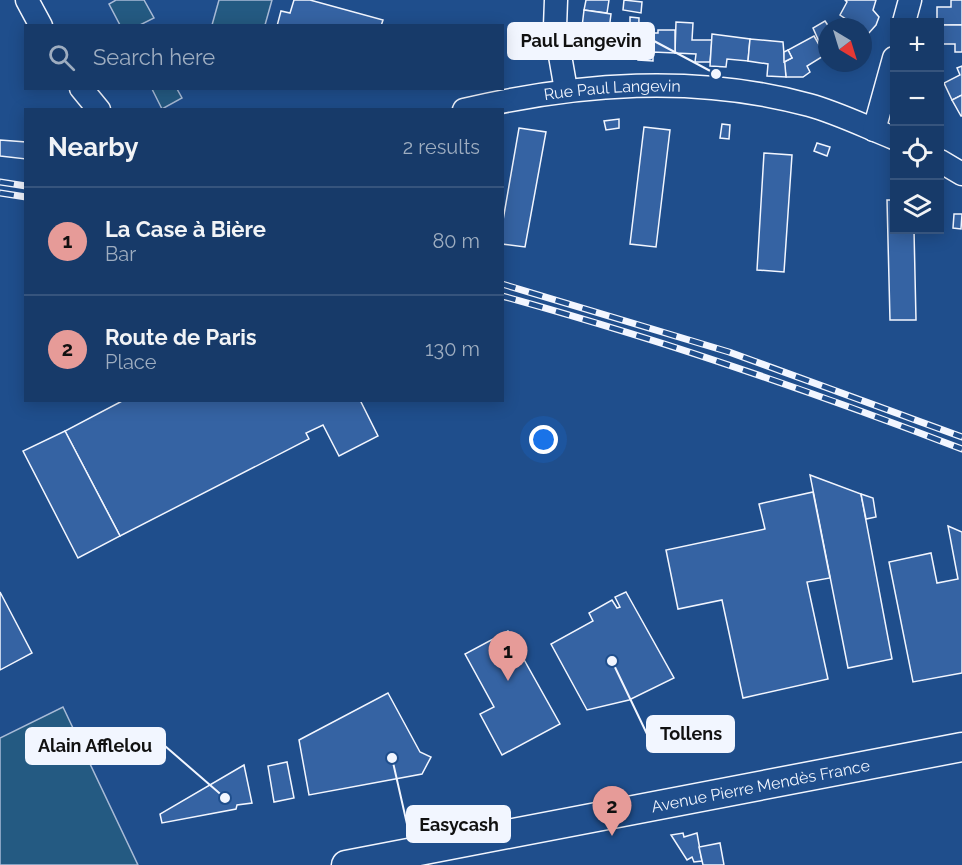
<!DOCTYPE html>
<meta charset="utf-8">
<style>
:root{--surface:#173a69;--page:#244571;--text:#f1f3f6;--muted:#9eadc0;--line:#36547d;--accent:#e69b98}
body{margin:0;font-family:Raleway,sans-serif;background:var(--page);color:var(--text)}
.controls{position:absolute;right:18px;top:18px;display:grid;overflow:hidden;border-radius:0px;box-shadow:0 3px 15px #0003}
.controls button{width:54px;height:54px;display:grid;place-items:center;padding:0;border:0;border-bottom:2px solid var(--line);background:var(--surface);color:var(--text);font:30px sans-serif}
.compass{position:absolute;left:818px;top:18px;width:54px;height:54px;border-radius:50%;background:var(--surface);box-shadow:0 3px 15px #0003;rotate:142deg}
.you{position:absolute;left:544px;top:440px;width:21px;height:21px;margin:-15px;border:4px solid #fff;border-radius:50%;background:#1a73e8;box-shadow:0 0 0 9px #1a73e833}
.badge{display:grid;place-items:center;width:39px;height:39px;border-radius:50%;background:var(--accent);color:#111;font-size:20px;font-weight:700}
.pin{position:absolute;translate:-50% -50px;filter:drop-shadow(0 2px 3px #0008)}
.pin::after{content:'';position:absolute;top:32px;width:21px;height:18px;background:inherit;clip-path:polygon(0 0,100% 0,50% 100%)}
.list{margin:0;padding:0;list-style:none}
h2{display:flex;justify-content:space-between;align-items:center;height:78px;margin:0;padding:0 24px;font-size:26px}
h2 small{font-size:20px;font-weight:400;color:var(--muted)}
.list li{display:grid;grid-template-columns:39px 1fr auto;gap:18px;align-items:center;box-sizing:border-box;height:108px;padding:0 24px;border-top:2px solid var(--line)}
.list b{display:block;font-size:22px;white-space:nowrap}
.list p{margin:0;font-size:20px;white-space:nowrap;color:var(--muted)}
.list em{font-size:20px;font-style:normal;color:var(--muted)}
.icon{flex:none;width:33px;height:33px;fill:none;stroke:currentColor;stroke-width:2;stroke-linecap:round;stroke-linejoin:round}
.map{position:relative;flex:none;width:962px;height:865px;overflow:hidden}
.search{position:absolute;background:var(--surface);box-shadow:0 3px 15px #0003;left:24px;top:24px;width:480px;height:66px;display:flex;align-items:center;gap:15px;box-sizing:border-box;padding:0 21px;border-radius:0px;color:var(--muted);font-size:22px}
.panel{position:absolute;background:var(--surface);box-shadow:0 3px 15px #0003;left:24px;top:108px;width:480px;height:294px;border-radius:0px}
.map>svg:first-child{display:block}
</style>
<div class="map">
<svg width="962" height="865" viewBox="0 0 962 865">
<rect width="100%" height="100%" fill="#1f4e8c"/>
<g fill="#245a82" stroke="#a8bbd7" stroke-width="1.5">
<polygon points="116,0 144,0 154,18 140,25 120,25 109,4"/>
<polygon points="219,0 272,0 265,25 212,25"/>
<polygon points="152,89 177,89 182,98 162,109"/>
<polygon points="63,707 138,865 0,865 0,738"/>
</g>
<g fill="#3563a3" stroke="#f2f6ff" stroke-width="1.5">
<polygon points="294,0 310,0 383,20 381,26 277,26 281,11 290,13"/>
<polygon points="586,0 609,0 607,13 584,10"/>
<polygon points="624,0 642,2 641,13 623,10"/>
<polygon points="876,0 873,10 879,17 876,25 868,34 863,30 863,27 858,27 840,15 847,2 845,0"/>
<polygon points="951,0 962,0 962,25 940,25 937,22 937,7 951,7"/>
<polygon points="584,10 611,14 609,30 619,31 617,45 593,42 595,29 582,27"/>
<polygon points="630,17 639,18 638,53 630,53"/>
<polygon points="825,21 829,27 825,55 813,28"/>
<polygon points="676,22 693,23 692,40 712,40 710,62 695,62 696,54 675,53"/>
<polygon points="940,25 962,25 962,52 955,52 955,44 940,44"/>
<polygon points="658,30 675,30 675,53 653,52 653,61 638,60 638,33 658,33"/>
<polygon points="712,34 750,39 748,61 727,59 726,67 710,66"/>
<polygon points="814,36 825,55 807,66 810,72 803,77 786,77 784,62 792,58 788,50"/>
<polygon points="750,39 783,42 786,77 767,76 768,64 748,61"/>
<polygon points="788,50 792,58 784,62 784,52"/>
<polygon points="962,66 962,95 952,100 944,83 960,75 957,68"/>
<polygon points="962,95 962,116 961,116 952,100"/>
<polygon points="619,119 619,128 606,130 604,121"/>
<polygon points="722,124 730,125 729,139 720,138"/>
<polygon points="644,127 670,130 656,247 630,244"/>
<polygon points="519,128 546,132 525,247 502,244 502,226"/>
<polygon points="0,140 26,142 26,159 0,156"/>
<polygon points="817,143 830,147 827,156 814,151"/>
<polygon points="764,153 792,155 784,272 757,270"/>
<polygon points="887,200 894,200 894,230 914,230 916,320 890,320"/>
<polygon points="954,214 962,214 961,229 953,228"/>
<polygon points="124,400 360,400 378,436 339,456 323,425 306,433 309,439 120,536 65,431"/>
<polygon points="65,431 120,536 78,558 23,451"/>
<polygon points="810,475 861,494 892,659 848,668"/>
<polygon points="813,492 830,578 807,582 828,679 743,698 722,600 678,609 666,550 765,529 759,504"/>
<polygon points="861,494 873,498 876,517 866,519"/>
<polygon points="948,526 962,532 962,673 913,682 889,562 931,553 937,583 958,579"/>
<polygon points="0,592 32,653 0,670"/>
<polygon points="626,592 674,678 629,700 587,710 551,644 593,621 589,613 612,600 617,608 620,607 615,597"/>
<polygon points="508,631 560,724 502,755 480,714 494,707 465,654"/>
<polygon points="388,693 420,752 431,757 422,774 309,795 299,740"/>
<polygon points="287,762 294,798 274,802 268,766"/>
<polygon points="244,765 252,803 237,805 236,809 162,823 160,814"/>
<polygon points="683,833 684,837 697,833 702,861 694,862 692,857 687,860 671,835"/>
<polygon points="720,843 724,865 703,865 699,847"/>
</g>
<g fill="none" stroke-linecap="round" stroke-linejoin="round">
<defs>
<g id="minor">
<polyline points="27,0 41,26"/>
<polyline points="556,0 555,27 566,90"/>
<polyline points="904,22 910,0"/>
<polyline points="81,88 99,110"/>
<path id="s1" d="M 464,110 C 578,83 695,74 809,105 C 838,113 866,127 894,138"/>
<polyline points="874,130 894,58"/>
<polyline points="940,161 962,174"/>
</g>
<g id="major">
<path id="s2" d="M 346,865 L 962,747"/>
</g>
</defs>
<use href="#minor" stroke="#f2f6ff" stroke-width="25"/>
<use href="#major" stroke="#f2f6ff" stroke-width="31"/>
<use href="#minor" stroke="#1f4e8c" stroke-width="22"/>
<use href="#major" stroke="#1f4e8c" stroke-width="28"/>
<defs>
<g id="rail">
<polyline points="0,182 26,186"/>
<polyline points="0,193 26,197"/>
<polyline points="502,284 729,352 962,437"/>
<path d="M 502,296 C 659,339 811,391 962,449"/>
</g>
</defs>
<use href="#rail" stroke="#f2f6ff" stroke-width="7"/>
<use href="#rail" stroke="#1f4e8c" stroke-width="4.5" stroke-dasharray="14" stroke-linecap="butt"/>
</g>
<g text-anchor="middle" stroke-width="4.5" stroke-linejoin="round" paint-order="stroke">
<g font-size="16" fill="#f2f6ff" stroke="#1f4e8c">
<text dy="6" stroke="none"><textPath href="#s1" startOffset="150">Rue Paul Langevin</textPath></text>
<text dy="6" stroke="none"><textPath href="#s2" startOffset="422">Avenue Pierre Mendès France</textPath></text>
</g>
</g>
<path fill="none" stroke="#f2f6ff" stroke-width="2" d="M716 74L654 41M612 661L647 734M225 798L165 746M392 758L407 824"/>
<g fill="#f2f6ff" stroke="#1f4e8c" stroke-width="2">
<circle cx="716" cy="74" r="6"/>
<circle cx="612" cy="661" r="6"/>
<circle cx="225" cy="798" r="6"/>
<circle cx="392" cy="758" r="6"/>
</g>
<g fill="#f2f6ff" stroke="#f2f6ff" stroke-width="2">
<rect x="508" y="23" width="146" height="36" rx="6"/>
<rect x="647" y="716" width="87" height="36" rx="6"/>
<rect x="26" y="728" width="139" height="36" rx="6"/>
<rect x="407" y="806" width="103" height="36" rx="6"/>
</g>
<g font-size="18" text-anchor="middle" font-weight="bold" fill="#111">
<text x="581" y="47">Paul Langevin</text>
<text x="691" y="740">Tollens</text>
<text x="95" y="752">Alain Afflelou</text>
<text x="459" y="831">Easycash</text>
</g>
</svg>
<div class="controls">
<button>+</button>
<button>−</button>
<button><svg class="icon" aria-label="locate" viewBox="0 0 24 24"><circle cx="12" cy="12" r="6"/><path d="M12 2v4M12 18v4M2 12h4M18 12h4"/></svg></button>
<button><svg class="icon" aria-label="layers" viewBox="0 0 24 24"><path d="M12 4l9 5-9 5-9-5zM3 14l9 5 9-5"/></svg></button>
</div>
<svg class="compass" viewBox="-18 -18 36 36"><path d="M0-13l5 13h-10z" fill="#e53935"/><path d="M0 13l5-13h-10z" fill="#9eadc0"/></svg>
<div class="you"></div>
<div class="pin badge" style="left:508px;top:681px">1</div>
<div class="pin badge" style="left:612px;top:836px">2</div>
<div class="search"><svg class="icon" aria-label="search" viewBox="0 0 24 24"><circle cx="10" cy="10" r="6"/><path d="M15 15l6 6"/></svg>Search here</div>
<section class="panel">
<h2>Nearby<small>2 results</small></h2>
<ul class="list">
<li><span class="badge">1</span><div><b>La Case à Bière</b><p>Bar</p></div><em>80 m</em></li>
<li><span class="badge">2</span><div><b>Route de Paris</b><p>Place</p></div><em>130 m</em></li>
</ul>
</section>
</div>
